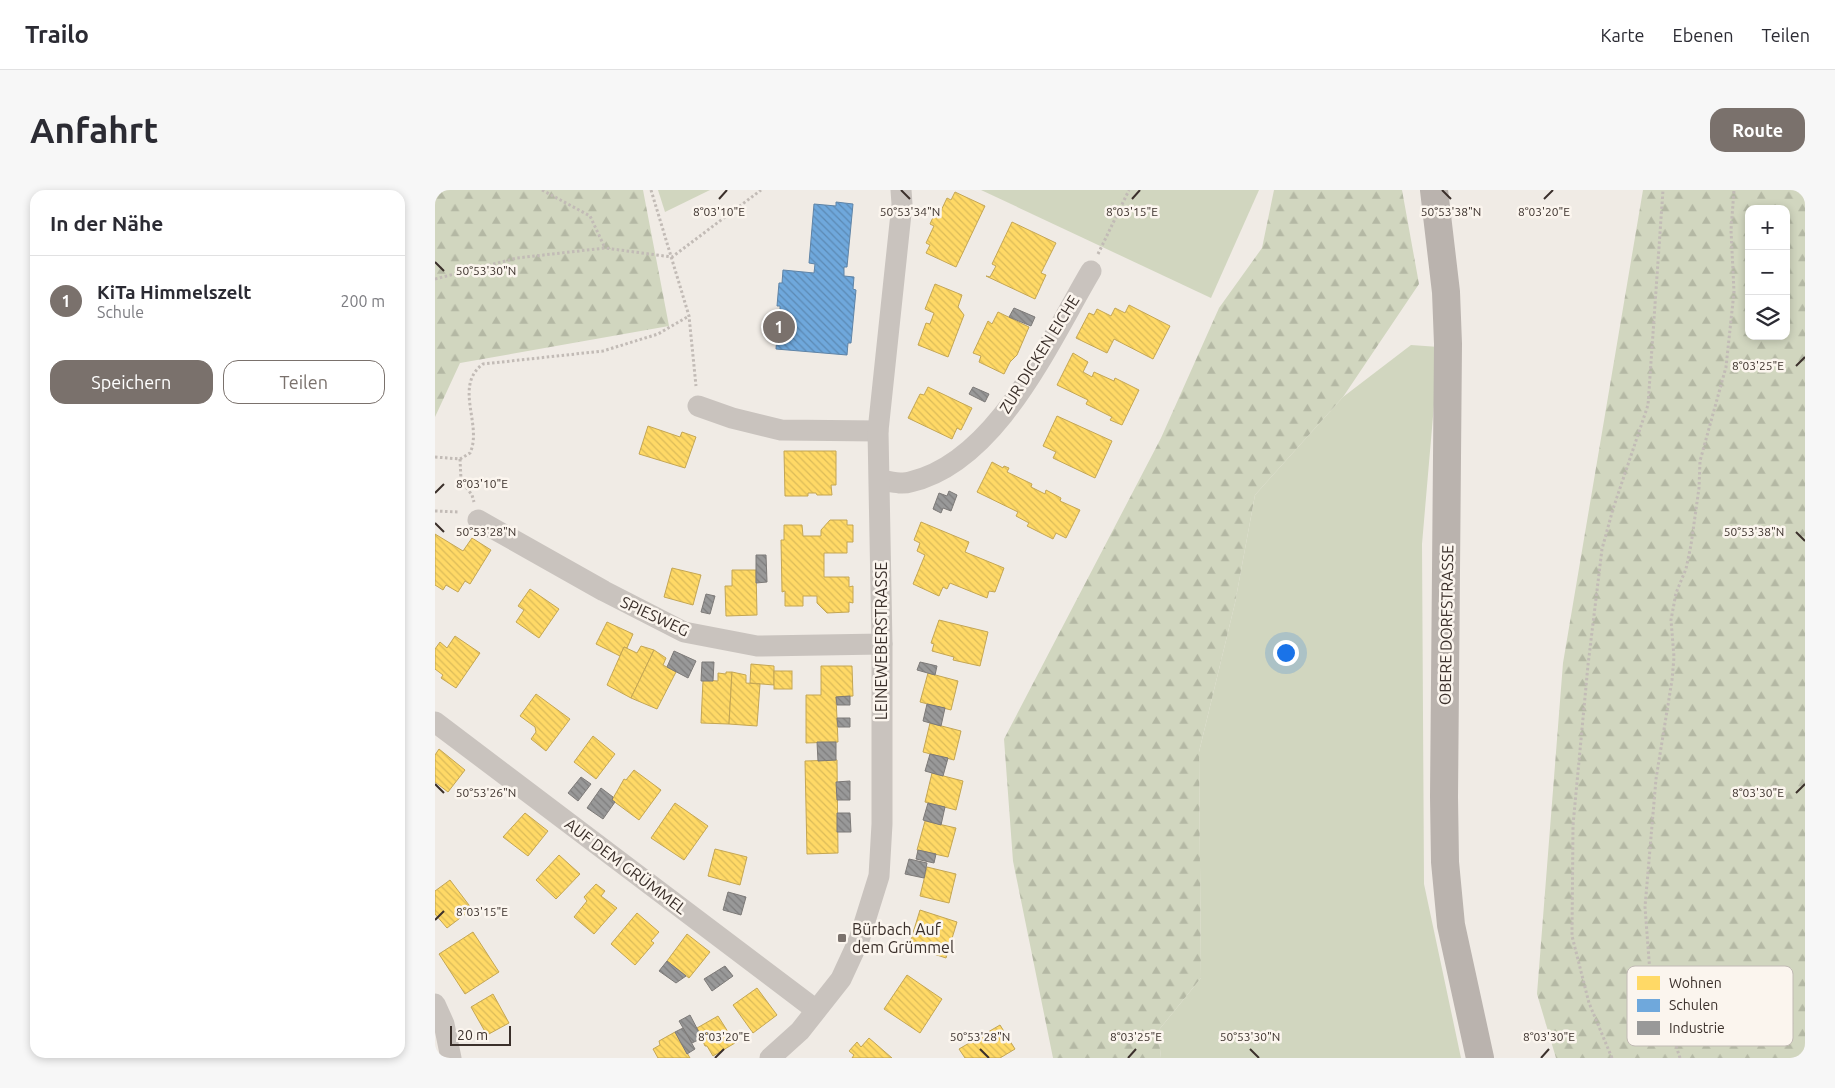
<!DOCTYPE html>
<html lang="de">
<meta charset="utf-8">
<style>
:root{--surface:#fff;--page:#f7f7f7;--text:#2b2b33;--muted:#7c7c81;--line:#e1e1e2;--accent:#7a716c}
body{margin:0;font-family:Ubuntu,sans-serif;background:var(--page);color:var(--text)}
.controls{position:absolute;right:15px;top:15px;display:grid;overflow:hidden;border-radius:10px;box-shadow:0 2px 8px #0003}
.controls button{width:45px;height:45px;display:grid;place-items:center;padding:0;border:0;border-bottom:1px solid var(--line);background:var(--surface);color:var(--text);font:25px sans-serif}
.scale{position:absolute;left:15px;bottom:12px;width:61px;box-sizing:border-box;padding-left:5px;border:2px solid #3b302b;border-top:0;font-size:14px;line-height:18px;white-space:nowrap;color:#3b302b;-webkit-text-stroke:4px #fbf5ee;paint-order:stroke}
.you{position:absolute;left:850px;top:462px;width:18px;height:18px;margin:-12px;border:4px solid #fff;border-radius:50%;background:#1a73e8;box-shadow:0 0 0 8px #1a73e833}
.badge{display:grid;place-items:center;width:32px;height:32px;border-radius:50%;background:var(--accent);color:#fff;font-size:16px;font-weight:700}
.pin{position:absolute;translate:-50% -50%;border:2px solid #fff;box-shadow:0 1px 5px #0006}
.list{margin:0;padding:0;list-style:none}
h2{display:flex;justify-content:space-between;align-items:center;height:65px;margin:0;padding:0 20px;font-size:21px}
h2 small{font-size:16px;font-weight:400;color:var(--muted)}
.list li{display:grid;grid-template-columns:32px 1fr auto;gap:15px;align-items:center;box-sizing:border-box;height:90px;padding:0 20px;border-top:1px solid var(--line)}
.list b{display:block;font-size:19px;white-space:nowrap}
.list p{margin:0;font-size:16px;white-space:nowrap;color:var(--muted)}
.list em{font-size:16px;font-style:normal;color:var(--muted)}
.actions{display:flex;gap:10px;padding:15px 20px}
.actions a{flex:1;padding:11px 0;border:1px solid var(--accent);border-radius:15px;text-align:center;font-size:18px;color:var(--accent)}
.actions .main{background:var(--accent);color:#fff}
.icon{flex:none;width:28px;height:28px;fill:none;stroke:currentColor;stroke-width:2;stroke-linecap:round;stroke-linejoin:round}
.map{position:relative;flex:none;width:1370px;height:868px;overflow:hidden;border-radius:15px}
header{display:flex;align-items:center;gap:30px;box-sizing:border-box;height:70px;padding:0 25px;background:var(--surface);border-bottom:1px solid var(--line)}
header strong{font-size:24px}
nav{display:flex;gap:28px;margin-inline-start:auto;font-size:18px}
.intro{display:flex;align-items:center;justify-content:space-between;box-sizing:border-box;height:120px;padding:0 30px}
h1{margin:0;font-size:35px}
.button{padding:12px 22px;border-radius:15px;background:var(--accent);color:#fff;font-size:18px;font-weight:700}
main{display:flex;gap:30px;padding:0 30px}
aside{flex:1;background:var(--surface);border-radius:15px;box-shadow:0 2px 8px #0003}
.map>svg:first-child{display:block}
</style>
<header>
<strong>Trailo</strong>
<nav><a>Karte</a><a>Ebenen</a><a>Teilen</a></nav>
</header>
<div class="intro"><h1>Anfahrt</h1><a class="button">Route</a></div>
<main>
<aside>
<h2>In der Nähe<small></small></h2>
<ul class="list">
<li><span class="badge">1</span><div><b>KiTa Himmelszelt</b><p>Schule</p></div><em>200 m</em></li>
</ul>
<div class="actions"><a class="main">Speichern</a><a>Teilen</a></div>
</aside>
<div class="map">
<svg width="1370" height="868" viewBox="0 0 1370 868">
<defs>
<pattern id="forest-firs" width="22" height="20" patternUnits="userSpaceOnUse" patternTransform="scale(1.25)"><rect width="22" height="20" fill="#d1d6bf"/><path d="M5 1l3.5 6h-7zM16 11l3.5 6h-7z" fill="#b4b8a4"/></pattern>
<pattern id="homes-back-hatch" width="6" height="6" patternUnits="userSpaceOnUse" patternTransform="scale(1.25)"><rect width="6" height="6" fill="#ffd966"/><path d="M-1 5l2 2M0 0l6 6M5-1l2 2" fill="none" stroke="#dbbb59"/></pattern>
<pattern id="schools-back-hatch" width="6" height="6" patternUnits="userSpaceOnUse" patternTransform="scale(1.25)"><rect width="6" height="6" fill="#6fa8dc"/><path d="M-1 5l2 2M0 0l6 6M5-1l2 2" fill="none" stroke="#5c89b3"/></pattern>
<pattern id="industry-back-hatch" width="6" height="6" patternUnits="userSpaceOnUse" patternTransform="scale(1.25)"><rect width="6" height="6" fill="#999"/><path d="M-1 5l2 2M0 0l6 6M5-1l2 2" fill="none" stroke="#7e7d7d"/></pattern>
</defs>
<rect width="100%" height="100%" fill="#f0ebe5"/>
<g fill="#d1d6bf">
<polygon points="223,0 275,0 230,22"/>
<polygon points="546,0 824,0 776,108"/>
<polygon points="976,155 1004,157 987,354 989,694 1026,868 726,868 723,841 766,788 764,562 800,413 820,305 908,207"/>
</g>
<g fill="url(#forest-firs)" fill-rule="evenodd">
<polygon points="0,0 208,0 234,136 25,173 0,227"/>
<polygon points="839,0 967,0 984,94 908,207 820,305 800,413 764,562 766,788 723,841 726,868 618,868 578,671 569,549 726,248 784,118 827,58"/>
<path d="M 1208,0 L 1370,0 L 1370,868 L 1121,868 L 1102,804 L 1128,473 ZM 1314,19 L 1351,19 L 1351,146 L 1314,146 Z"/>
</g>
<g fill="url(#homes-back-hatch)" stroke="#c4a654">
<polygon points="520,2 550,16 521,77 491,63 495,55 491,53 499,36 495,34 500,23 504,25 512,8 516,10"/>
<polygon points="577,32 621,53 606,83 611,85 600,109 551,86 555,87 561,76 557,74"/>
<polygon points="500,94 527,105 523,117 529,125 513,167 483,155 491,133 495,134 499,123 490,119"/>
<polygon points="694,115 735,136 718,169 679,149 672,163 641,148 654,123 659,125 662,119 676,126 680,118 690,123"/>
<polygon points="563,122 594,137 582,165 575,172 569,184 544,172 546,166 538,163 553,131 557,134"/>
<polygon points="638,163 653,172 648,182 657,187 659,182 679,191 680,188 704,200 687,235 675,230 677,227 651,214 653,210 622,195"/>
<polygon points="493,197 537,218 526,240 522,238 517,249 473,228 485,204 489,205"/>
<polygon points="622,226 677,251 660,288 618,268 621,262 608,256"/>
<polygon points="213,236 245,247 247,242 261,247 250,278 204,264"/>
<polygon points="349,261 401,261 401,295 396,295 397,305 382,305 381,303 373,303 373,306 350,306"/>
<polygon points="557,272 568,278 569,276 574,278 572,282 597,294 596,297 610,304 611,300 626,308 625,311 645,320 631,348 621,343 618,349 592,336 594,333 581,326 583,322 542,302"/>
<polygon points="395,330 412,330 412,335 418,335 418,352 412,352 412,363 389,363 389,387 414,387 414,397 418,396 418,413 414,412 414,422 392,423 382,413 382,406 368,406 368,416 350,416 350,401 347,402 346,350 349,350 349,335 367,335 368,346 386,346 386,340"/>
<polygon points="486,332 534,352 530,362 569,378 560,402 554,401 552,408 515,393 512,399 508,397 504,406 478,394 490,365 482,361 485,353 479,350"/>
<polygon points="0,344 28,361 37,348 56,360 35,394 30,391 23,402 11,395 8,400 0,395"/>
<polygon points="237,378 266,385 258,415 229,407"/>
<polygon points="297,380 321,380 322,425 291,426 290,396 297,396"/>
<polygon points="95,399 124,419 104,448 81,432 89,420 83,416"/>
<polygon points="504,430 553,442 545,476 518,470 519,467 497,461 499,454 496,453"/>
<polygon points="172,432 198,444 192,458 189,457 185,466 161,454"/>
<polygon points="20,446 45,463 21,498 6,488 8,485 0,479 0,459 5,452 12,458"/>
<polygon points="206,456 219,460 196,508 172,495 189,457 202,463"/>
<polygon points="219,460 231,468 228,475 241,482 222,519 196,508"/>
<polygon points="316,474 339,476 339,495 315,493"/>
<polygon points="386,476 417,476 418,506 401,507 403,552 371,553 371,505 386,505"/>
<rect x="339" y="481" width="18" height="18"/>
<polygon points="291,482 297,482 294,534 266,533 268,490 283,491 283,483 291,484"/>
<polygon points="297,482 311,485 311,493 325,494 322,536 294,534"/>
<polygon points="493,483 523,491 516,520 485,512"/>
<polygon points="101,504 135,529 111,561 96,549 101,542 100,537 85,526"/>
<polygon points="495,533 526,541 519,570 488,562"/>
<polygon points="158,546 180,564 161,589 139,572"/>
<polygon points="4,559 30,580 13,602 0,592 0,565"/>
<polygon points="402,570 403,663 372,664 370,571"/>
<polygon points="199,580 226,600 204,630 177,610 189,589 191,590"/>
<polygon points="497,583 528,591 521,620 490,612"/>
<polygon points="240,613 273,636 249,670 216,648"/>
<polygon points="90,623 113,641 93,666 68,647"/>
<polygon points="490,631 521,638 513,667 482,660"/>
<polygon points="280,659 312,667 305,695 273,686"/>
<polygon points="124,665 145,684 121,709 101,690"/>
<polygon points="492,677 521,684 514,713 485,706"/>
<polygon points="15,690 37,719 12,738 0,724 0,701"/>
<polygon points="161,694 170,701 166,706 182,718 159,744 139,727 152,711 149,707"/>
<polygon points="485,720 522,732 511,768 474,756"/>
<polygon points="202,723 224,742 216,751 219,753 200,775 176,754"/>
<polygon points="38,742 64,782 30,804 4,764"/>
<polygon points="252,744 275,762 254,788 232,771"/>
<polygon points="472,785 507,809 485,843 449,819"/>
<polygon points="322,798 342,825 318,843 298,815"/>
<polygon points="58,804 74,833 52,845 36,817"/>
<polygon points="283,826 300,853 278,866 272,856 270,856 262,838"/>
<polygon points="565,835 580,859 565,868 530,868 524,859"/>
<polygon points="240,842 255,868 223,868 218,859 225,855 224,851"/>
<polygon points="434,848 457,868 417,868 419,865 414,861 422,852 426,857"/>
</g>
<polygon fill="url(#schools-back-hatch)" stroke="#5f84a7" points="401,12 418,14 412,77 409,77 409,86 419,87 418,99 421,100 416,153 413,153 412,165 341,159 342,146 339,146 341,122 345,122 345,116 342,116 344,93 347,93 348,80 379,83 380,74 374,73 379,14 401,16"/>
<g fill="url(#industry-back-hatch)" stroke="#7d7a78">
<polygon points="579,118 600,127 596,136 574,127"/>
<polygon points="538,197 554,204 550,212 534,204"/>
<polygon points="514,301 522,305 516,321 508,318 506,323 498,319 504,303 512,306"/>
<polygon points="321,365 331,365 332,392 321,393"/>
<polygon points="271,404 280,406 275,424 266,422"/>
<polygon points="239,461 261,471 253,488 232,477"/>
<polygon points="267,472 279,472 278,491 266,491"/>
<polygon points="485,472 502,476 500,485 482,480"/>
<polygon points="415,506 415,515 402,515 401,507"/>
<polygon points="492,514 510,518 506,536 488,531"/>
<polygon points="402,528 415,528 415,537 403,537"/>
<polygon points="382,552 401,552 401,570 383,571"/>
<polygon points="495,564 513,568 508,586 490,581"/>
<polygon points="146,587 156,594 143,611 133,603"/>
<polygon points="415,591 415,610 402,610 401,592"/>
<polygon points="166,598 178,607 177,610 180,612 168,629 152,618"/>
<polygon points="493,613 510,617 506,635 488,630"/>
<polygon points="402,623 415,623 416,642 402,642"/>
<polygon points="483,660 501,664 499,673 481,669"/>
<polygon points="474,669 492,673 489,688 470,684"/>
<polygon points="293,702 311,707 306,725 288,720"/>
<polygon points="232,771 251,786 241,793 224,781"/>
<polygon points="290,776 298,786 277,801 269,789"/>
<polygon points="255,825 267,848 257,853 244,831"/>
<polygon points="248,838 260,859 252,864 240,842"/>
</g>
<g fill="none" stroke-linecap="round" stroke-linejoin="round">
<g stroke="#c2bbb6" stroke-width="3" stroke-dasharray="2.5 2.5" stroke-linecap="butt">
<polyline points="107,0 155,26 170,58"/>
<polyline points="216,0 254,126 261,196"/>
<polyline points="663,64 694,0"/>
<polyline points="0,89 82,68 170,58 237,67 326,0"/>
<path d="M 0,267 L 25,269 L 35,263 C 48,235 18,196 48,174 L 168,161 L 223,144 L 254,126"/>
<polyline points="25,269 26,290 37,305 39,312"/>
<polyline points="0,321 24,322"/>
<polyline points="1177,868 1154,813 1137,746 1138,635 1153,475 1167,359 1178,319 1213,215 1228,0"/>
<polyline points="1245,868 1234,834 1223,816 1215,783 1210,717 1221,589 1237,490 1239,467 1236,430 1241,403 1251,379 1256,355 1264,298 1265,271 1291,177 1299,102 1296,40 1299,0"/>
</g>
<g stroke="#c9c3be" stroke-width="21">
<polyline points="263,216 297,228 346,240 443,241"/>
<path d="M 445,290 C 454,291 466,295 475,292 C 562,272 614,152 656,81"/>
<polyline points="43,330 169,401 249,442 322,456 447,454"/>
<polyline points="0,532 381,820"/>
<polyline points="0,814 9,834 16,868"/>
<polyline points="335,868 365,841 406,789 424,750 444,686 447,634 447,454 443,241 467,14 466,0"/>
</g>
<polyline stroke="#bab3ae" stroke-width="28" points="999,0 1011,102 1013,154 1009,607 1010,672 1016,735 1045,868"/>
</g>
<path fill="none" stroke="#3b302b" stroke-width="2" d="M 466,0 L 475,9M 1007,0 L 1016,9M 284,9 L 292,0M 697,9 L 705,0M 1109,9 L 1118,0M 0,72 L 9,81M 1361,176 L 1370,167M 0,303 L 9,294M 0,333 L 9,342M 1361,342 L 1370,351M 0,594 L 9,603M 1361,603 L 1370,594M 0,730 L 9,721M 545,859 L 554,868M 815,859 L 824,868M 280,868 L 289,859M 693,868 L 701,859M 1106,868 L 1114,859"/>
<rect fill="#7a716c" stroke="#fbf5ee" stroke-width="2" x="402" y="743" width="10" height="10" rx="2.5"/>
<g text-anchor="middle" stroke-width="5" stroke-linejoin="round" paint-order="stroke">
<g font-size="16" fill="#3b302b" stroke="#fbf5ee">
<text transform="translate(604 164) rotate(-58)" y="6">ZUR DICKEN EICHE</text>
<text transform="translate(220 426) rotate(25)" y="6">SPIESWEG</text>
<text transform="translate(1011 435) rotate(-89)" y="6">OBERE DORFSTRASSE</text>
<text transform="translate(446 451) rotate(-90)" y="6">LEINEWEBERSTRASSE</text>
<text transform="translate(191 676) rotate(37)" y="6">AUF DEM GRÜMMEL</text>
</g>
<g font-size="16" fill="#3b302b" stroke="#fbf5ee" text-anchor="start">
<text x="417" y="745">Bürbach Auf<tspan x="417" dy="18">dem Grümmel</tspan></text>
</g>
</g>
<rect x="1192" y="776" width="166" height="80" rx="8" fill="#fbf5ee" stroke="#c1bab4" stroke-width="1"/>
<rect x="1202" y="786" width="23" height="14" fill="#ffd966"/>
<rect x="1202" y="809" width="23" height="13" fill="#6fa8dc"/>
<rect x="1202" y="831" width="23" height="14" fill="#999"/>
<g font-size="14" fill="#3b302b">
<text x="1234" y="798">Wohnen</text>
<text x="1234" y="820">Schulen</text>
<text x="1234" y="843">Industrie</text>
</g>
<g font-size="12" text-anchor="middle" fill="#3b302b" stroke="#fbf5ee" stroke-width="5" stroke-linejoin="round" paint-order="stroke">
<text x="475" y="26">50°53'34"N</text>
<text x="1016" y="26">50°53'38"N</text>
<text x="284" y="26">8°03'10"E</text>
<text x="697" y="26">8°03'15"E</text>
<text x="1109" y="26">8°03'20"E</text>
<text x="51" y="85">50°53'30"N</text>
<text x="1323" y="180">8°03'25"E</text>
<text x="47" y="298">8°03'10"E</text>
<text x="51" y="346">50°53'28"N</text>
<text x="1319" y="346">50°53'38"N</text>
<text x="51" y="607">50°53'26"N</text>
<text x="1323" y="607">8°03'30"E</text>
<text x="47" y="726">8°03'15"E</text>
<text x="289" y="851">8°03'20"E</text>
<text x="701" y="851">8°03'25"E</text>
<text x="1114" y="851">8°03'30"E</text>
<text x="545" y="851">50°53'28"N</text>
<text x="815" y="851">50°53'30"N</text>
</g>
</svg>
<div class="controls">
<button>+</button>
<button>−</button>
<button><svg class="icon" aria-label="layers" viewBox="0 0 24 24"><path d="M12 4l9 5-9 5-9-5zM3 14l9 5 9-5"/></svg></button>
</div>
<div class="scale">20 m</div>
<div class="you"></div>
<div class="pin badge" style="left:344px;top:137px">1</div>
</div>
</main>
